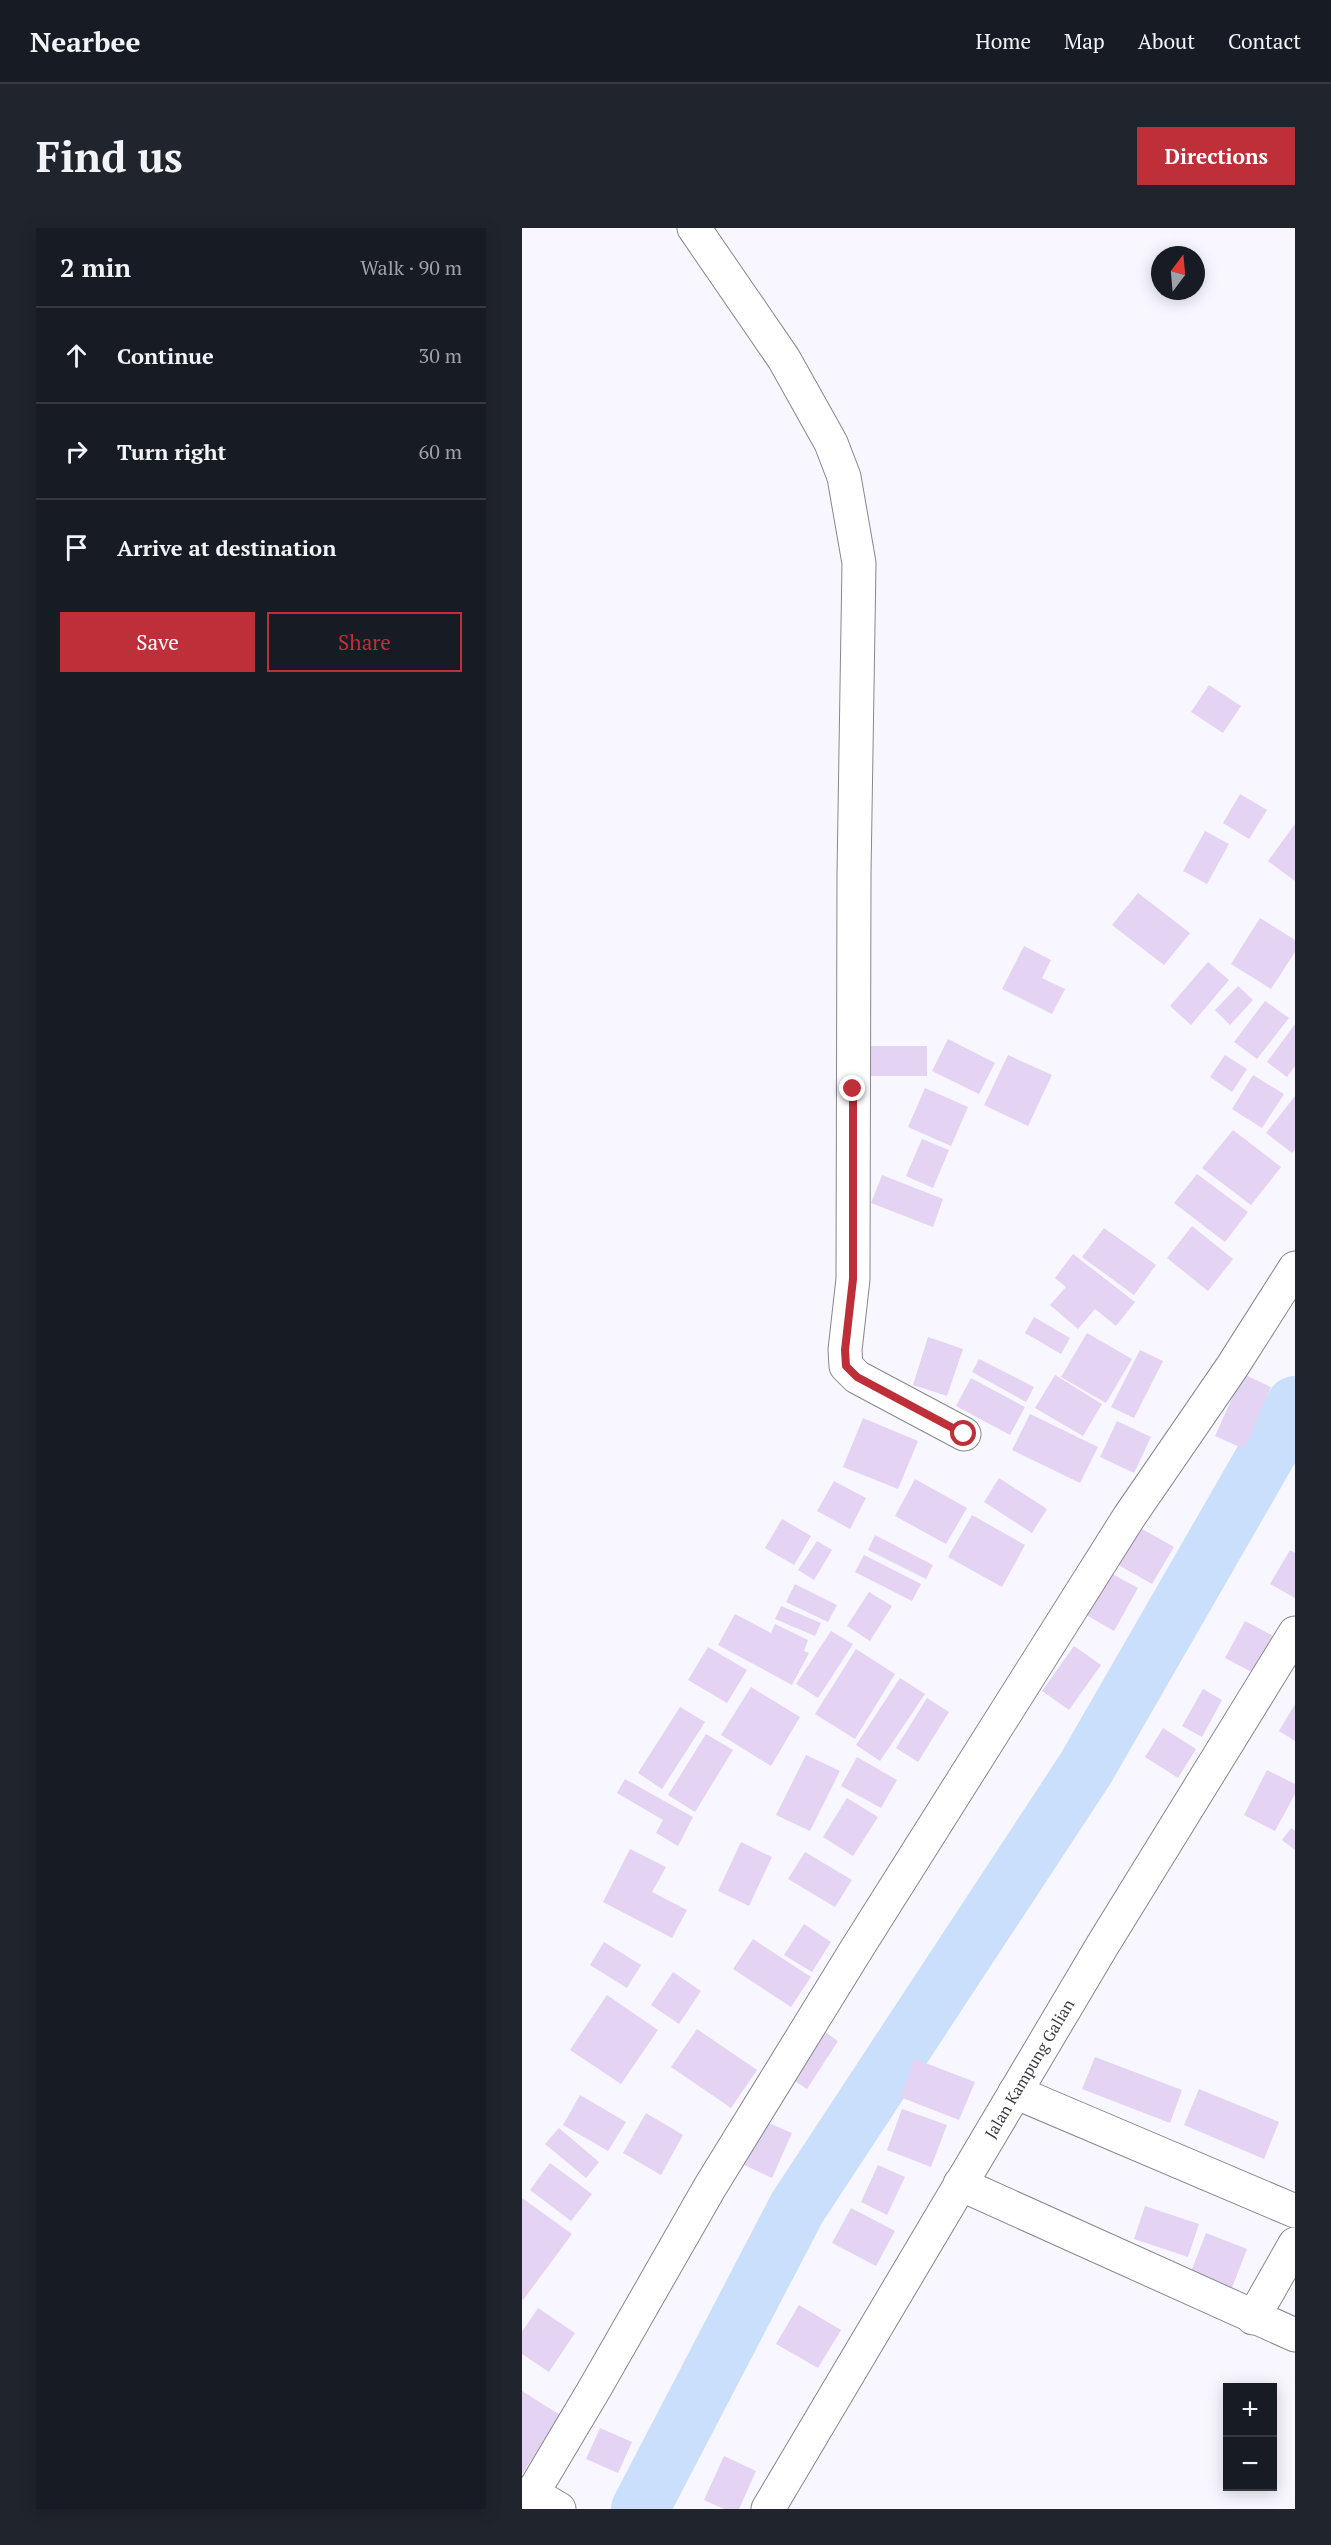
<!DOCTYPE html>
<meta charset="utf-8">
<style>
:root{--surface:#171b24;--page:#20242c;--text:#f1f3f6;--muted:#9ea1a6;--line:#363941;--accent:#bf2f3a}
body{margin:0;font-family:"PT Serif",serif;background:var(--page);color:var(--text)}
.controls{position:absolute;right:18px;bottom:18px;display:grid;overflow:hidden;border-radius:0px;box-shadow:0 3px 15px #0003}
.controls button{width:54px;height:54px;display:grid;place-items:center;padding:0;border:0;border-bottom:2px solid var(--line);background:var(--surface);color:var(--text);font:30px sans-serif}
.compass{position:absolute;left:629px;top:18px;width:54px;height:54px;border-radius:50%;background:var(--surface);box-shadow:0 3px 15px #0003;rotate:16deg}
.stop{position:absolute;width:18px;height:18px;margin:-14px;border:4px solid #bf2f3a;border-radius:50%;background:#fff}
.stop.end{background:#bf2f3a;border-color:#fff;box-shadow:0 2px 6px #0008}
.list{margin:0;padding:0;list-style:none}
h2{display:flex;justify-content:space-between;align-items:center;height:78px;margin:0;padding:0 24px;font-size:26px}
h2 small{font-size:20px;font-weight:400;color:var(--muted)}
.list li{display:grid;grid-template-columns:39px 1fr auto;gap:18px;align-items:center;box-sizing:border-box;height:96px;padding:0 24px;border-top:2px solid var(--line)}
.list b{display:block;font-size:22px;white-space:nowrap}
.list em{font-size:20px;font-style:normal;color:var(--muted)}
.actions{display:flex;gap:12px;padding:18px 24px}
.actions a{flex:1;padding:14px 0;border:2px solid var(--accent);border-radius:0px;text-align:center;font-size:21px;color:var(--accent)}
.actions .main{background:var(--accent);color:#fff}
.icon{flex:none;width:33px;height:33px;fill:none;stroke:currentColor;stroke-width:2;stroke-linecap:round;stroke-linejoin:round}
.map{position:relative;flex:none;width:773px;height:2281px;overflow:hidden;border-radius:0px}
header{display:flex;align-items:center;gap:36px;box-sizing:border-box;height:84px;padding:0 30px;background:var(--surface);border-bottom:2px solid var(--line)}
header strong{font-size:28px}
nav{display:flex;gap:33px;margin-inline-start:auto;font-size:21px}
.intro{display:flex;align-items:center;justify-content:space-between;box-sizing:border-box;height:144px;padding:0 36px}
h1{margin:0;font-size:42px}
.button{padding:15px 27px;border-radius:0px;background:var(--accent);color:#fff;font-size:21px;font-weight:700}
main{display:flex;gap:36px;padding:0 36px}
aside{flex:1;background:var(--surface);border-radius:0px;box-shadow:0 3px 15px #0003}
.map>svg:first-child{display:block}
</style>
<header>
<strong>Nearbee</strong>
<nav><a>Home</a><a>Map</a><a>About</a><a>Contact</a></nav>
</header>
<div class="intro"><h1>Find us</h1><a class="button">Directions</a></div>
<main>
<aside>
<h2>2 min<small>Walk · 90 m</small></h2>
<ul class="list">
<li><svg class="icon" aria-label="ahead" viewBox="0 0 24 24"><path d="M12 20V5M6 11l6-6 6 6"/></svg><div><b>Continue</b></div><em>30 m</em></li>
<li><svg class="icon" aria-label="right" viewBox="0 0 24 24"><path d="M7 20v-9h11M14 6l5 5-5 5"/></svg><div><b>Turn right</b></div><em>60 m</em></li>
<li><svg class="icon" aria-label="arrive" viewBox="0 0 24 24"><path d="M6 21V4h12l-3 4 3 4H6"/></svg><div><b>Arrive at destination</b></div></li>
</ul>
<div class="actions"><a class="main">Save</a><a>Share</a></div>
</aside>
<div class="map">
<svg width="773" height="2281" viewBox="0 0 773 2281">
<rect width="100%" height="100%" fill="#f8f7ff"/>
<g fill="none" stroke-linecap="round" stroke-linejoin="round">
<polyline stroke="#c9dffc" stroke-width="58" points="118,2281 275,1980 564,1540 773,1177"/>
</g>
<g fill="#e4d3f3">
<polygon points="687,457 719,478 701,505 669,484"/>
<polygon points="718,566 745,582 727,611 701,595"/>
<polygon points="773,596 773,653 746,633"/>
<polygon points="683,603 707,616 685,656 661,643"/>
<polygon points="616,665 668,705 642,737 590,697"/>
<polygon points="738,690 773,712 773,724 749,761 709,736"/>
<polygon points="502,718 529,732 520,750 543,761 530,786 480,761"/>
<polygon points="686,734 707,752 669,797 648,778"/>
<polygon points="716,758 731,772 708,797 693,782"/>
<polygon points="743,773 767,790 735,831 712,814"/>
<polygon points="773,796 773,838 765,849 745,834"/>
<polygon points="426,811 473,835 457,866 410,843"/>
<rect x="342" y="818" width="63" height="30"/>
<polygon points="486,827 530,847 506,898 462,877"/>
<polygon points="703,827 725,841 710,864 688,849"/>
<polygon points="731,847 762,866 740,900 710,881"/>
<polygon points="403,860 446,879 429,918 386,899"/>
<polygon points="773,868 773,922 770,925 744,905"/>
<polygon points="711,902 759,939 729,977 680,940"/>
<polygon points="400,911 427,922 411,960 384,948"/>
<polygon points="675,946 726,984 703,1014 652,975"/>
<polygon points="360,947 421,971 411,999 349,975"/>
<polygon points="670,998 711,1031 686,1063 645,1030"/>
<polygon points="582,1000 634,1037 612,1067 560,1029"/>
<polygon points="551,1026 613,1074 594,1098 573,1081 556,1101 528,1077 544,1059 533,1050"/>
<polygon points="512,1089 548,1110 539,1126 503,1105"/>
<polygon points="565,1105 610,1131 584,1175 539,1149"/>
<polygon points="406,1109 441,1121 425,1168 391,1157"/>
<polygon points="618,1122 641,1133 612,1190 589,1179"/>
<polygon points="457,1131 512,1159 504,1174 450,1144"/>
<polygon points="721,1146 749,1159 722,1221 693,1208"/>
<polygon points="533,1147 580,1176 561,1208 513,1180"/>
<polygon points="449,1150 503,1179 488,1207 434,1178"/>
<polygon points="508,1186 576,1219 558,1255 490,1222"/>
<polygon points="341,1190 396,1213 376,1261 321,1239"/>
<polygon points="595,1193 629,1209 612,1245 578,1229"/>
<polygon points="477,1250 525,1281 510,1305 462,1274"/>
<polygon points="393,1251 445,1280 424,1316 373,1288"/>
<polygon points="312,1253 344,1270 328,1301 295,1283"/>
<polygon points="450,1287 503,1317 480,1359 426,1329"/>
<polygon points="260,1291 289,1308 272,1337 243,1320"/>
<polygon points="613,1297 652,1319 630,1356 591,1334"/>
<polygon points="353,1307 411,1337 404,1351 346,1322"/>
<polygon points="295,1313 310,1322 292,1352 276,1342"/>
<polygon points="768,1322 773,1325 773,1370 748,1356"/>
<polygon points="342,1327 399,1356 390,1373 333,1344"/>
<polygon points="583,1342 616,1360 592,1403 559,1384"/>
<polygon points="273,1356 315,1377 306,1394 264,1374"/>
<polygon points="347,1364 370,1378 348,1413 325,1398"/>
<polygon points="259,1378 299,1395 293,1408 253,1391"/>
<polygon points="213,1386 249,1405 253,1396 286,1412 282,1423 287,1425 270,1457 196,1417"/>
<polygon points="723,1393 757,1411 737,1448 703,1430"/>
<polygon points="309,1403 331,1416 296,1470 274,1456"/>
<polygon points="552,1418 579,1437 547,1482 520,1463"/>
<polygon points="186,1419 225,1442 205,1475 166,1452"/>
<polygon points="334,1421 373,1446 333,1511 293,1486"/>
<polygon points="378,1450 403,1466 358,1533 334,1517"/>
<polygon points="229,1459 278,1489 249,1538 199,1507"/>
<polygon points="681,1461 700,1472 680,1509 660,1498"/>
<polygon points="405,1470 427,1484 396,1534 374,1520"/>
<polygon points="773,1476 773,1513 757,1503"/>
<polygon points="158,1479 183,1494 140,1561 116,1545"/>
<polygon points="641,1500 674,1521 656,1550 623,1529"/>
<polygon points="184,1506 211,1522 173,1584 146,1567"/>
<polygon points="284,1527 318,1543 288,1603 254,1587"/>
<polygon points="335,1529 375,1552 359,1580 319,1558"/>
<polygon points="745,1542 773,1556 773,1566 753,1603 722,1587"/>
<polygon points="103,1551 171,1589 156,1618 134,1605 141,1592 95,1565"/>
<polygon points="325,1570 356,1589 331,1628 301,1609"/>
<polygon points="769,1600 773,1603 773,1622 760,1612"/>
<polygon points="219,1614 250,1629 227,1678 196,1663"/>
<polygon points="108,1621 144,1639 130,1664 165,1682 150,1710 81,1674"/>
<polygon points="283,1624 330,1652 313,1679 266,1651"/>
<polygon points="282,1696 309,1714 290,1744 262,1727"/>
<polygon points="231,1711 289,1749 269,1779 211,1741"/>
<polygon points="82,1714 119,1737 105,1760 68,1737"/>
<polygon points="151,1744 179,1763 157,1796 129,1777"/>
<polygon points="85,1767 136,1802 99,1856 48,1822"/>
<polygon points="297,1800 316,1813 285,1861 265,1848"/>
<polygon points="175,1801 235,1842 209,1880 149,1839"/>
<polygon points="573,1829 660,1862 648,1895 560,1861"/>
<polygon points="393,1831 453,1854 437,1892 378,1869"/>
<polygon points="677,1861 757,1894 742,1931 662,1897"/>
<polygon points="58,1867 104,1894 86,1923 41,1897"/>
<polygon points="380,1881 425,1897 409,1939 365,1922"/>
<polygon points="124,1885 161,1907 139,1947 101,1925"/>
<polygon points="238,1891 270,1905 250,1950 218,1935"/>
<polygon points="37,1900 77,1934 64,1950 23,1916"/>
<polygon points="28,1935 70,1966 49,1993 8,1962"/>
<polygon points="356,1937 383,1949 365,1987 339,1974"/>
<polygon points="0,1970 50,2006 1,2072 0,2071"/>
<polygon points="623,1978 677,1996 666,2029 612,2011"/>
<polygon points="329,1980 373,2003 354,2038 310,2015"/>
<polygon points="684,2005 725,2021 706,2070 665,2054"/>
<polygon points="277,2077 319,2102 296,2140 254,2116"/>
<polygon points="16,2080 53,2105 27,2144 0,2126 0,2104"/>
<polygon points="0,2163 38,2187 0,2247"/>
<polygon points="78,2200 110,2214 96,2245 64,2231"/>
<polygon points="202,2228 234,2243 217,2281 202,2281 182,2272"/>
</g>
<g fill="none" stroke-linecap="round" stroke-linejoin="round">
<defs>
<g id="minor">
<polyline points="172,0 262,131 309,215 322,249 337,335 332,647 331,1051 323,1122 324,1138 335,1149 442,1206"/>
<polyline points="493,1864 773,1983"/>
<polyline points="438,1956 773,2107"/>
<polyline points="731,2090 773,2016"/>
<polyline points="10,2265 37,2281"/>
<polyline points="1,2281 73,2160 188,1959 334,1722 607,1289 710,1139 773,1040"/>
</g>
<g id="secondary">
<path id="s1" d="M 246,2281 L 580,1718 L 773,1405"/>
</g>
</defs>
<use href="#minor" stroke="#888790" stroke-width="35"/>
<use href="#secondary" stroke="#888790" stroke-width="35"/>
<use href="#minor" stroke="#fff" stroke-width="33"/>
<use href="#secondary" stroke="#fff" stroke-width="33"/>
</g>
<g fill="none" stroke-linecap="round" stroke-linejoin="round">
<polyline stroke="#bf2f3a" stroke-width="8" points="331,861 331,1051 323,1122 324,1138 335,1149 442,1206"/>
</g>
<g text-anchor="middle" stroke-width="4.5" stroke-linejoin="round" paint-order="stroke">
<g font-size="16" fill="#3b3b3f" stroke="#f8f7ff">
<text dy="6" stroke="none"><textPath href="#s1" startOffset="512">Jalan Kampung Galian</textPath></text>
</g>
</g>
</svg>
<div class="controls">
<button>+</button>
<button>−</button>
</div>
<svg class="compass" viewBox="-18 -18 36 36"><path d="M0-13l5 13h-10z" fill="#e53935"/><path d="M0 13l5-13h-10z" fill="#9ea1a6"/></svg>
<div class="stop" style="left:442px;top:1206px"></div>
<div class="stop end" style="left:331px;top:861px"></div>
</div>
</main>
